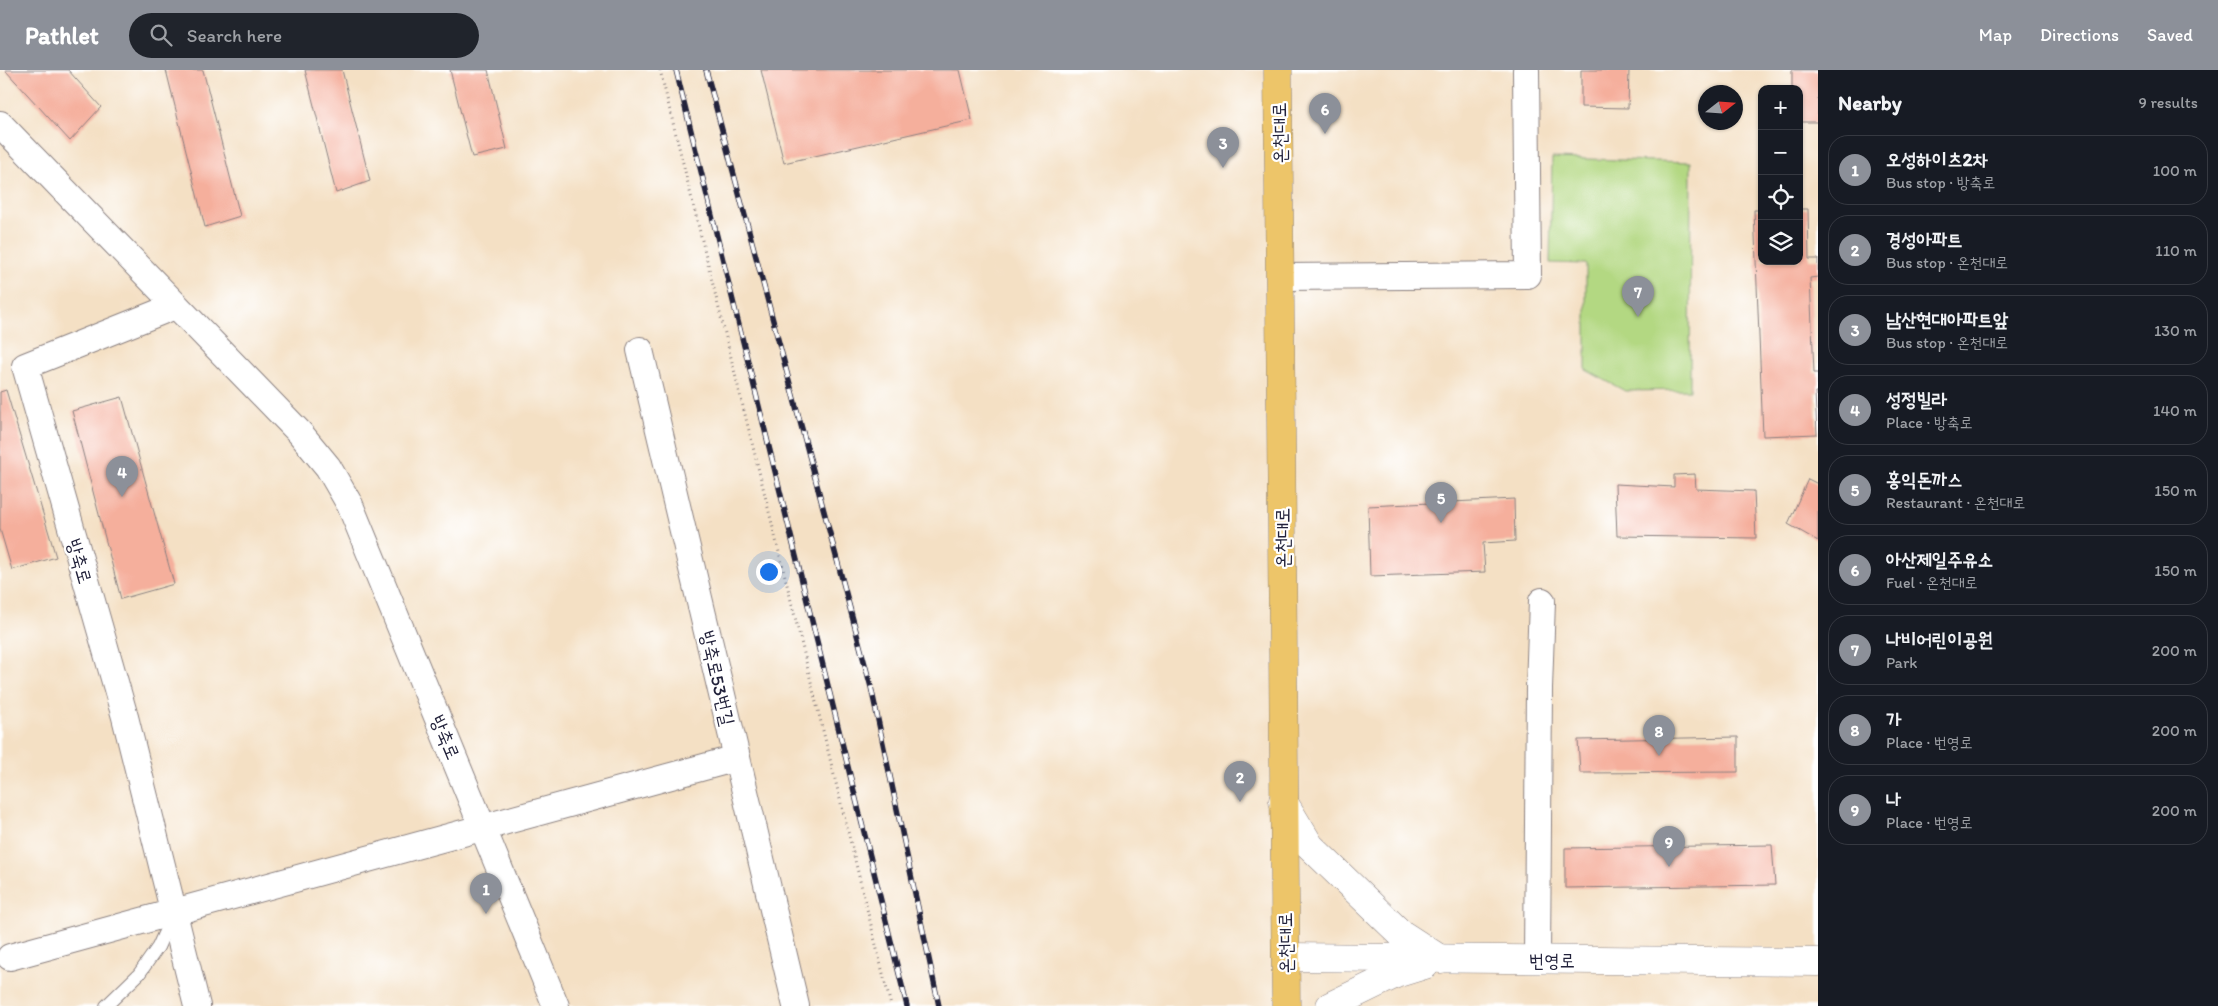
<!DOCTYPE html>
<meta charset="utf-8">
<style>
:root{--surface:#171b24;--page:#20242c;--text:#f1f3f6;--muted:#9ea1a6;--line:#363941;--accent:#8c9099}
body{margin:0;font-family:Itim,"Poor Story",sans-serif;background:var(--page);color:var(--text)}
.controls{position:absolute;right:15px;top:15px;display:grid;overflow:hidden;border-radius:10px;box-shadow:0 1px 4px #0004}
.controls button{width:45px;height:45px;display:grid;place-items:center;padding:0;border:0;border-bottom:1px solid var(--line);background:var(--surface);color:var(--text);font:25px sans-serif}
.compass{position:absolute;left:1698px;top:15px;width:45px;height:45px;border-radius:50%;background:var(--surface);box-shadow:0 1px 4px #0004;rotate:73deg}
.you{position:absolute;left:768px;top:501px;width:18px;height:18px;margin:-12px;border:4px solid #fff;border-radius:50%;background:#1a73e8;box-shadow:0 0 0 8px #1a73e833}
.badge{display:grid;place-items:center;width:32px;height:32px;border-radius:50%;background:var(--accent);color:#fff;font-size:16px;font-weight:700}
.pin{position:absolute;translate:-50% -41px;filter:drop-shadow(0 1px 2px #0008)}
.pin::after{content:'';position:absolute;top:26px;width:18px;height:15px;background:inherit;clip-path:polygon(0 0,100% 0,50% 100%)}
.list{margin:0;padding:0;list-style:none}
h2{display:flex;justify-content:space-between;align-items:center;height:65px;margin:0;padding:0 20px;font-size:21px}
h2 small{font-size:16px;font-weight:400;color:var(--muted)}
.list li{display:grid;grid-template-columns:32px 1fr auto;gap:15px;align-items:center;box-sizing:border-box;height:70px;margin:0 10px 10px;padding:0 10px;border:1px solid var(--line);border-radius:20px}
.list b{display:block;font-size:19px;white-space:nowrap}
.list p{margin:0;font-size:16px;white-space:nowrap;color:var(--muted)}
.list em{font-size:16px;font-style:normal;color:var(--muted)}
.icon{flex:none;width:28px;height:28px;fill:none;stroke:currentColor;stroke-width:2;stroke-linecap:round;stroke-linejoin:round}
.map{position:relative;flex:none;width:1818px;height:936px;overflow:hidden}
header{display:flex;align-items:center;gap:30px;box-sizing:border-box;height:70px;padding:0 25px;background:var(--accent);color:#fff}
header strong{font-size:24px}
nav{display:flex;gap:28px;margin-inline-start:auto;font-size:18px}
.search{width:350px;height:45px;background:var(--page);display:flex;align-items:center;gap:12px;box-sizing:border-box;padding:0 18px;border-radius:28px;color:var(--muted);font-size:19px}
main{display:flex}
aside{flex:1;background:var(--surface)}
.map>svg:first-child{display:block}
</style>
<header>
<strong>Pathlet</strong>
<div class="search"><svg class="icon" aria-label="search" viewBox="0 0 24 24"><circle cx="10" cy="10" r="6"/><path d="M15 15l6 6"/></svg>Search here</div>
<nav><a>Map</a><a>Directions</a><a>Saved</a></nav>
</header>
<main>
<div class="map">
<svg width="1818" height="936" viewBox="0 0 1818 936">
<rect width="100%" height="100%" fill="#fff"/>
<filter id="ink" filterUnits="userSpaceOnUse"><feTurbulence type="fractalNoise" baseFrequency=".02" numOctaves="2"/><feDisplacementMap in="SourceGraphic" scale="10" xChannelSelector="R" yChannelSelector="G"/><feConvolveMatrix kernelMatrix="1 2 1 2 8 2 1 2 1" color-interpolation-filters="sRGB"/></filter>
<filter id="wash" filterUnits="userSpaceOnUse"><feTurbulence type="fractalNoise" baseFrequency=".0096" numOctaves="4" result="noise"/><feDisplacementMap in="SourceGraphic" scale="20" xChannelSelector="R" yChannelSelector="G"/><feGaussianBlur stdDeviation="1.12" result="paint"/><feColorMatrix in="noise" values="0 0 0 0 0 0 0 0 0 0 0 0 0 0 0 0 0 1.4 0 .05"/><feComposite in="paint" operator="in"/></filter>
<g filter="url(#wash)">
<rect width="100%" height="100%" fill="#f4e0c4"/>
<polygon fill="#b3d882" stroke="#6a7d5e" points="1552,88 1691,92 1690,320 1625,321 1586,300 1586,194 1550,193"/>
<g id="blocks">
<g fill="#f5af9c">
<polygon points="5,0 68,0 101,37 70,71"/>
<polygon points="166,0 203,0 240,146 205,157"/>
<polygon points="305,0 342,0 370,111 336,123"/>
<polygon points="450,0 488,0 507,79 472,87"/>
<polygon points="761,0 960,0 972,50 784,93"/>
<polygon points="1581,0 1629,0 1628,38 1581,37"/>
<polygon points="1792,0 1818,0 1818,52 1799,52 1799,19 1792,19"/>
<polygon points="1799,139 1808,139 1809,189 1818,189 1818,207 1810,208 1814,303 1818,303 1818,322 1815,322 1817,364 1763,366 1754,140 1762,140 1762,191 1799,191"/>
<polygon points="6,320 56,487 12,500 0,459 0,322"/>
<polygon points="122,327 174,514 121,529 72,341"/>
<polygon points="1695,404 1696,419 1754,421 1756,468 1617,466 1615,414 1674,417 1674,405"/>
<polygon points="1808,409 1818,414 1818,471 1788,454"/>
<polygon points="1514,429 1515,471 1483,473 1485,502 1370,506 1368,436"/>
<polygon points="1738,667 1738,702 1580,703 1578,670"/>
<polygon points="1772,775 1775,815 1565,818 1565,778"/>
</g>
</g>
</g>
<g filter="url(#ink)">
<use href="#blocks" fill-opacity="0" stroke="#8b8180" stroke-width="1"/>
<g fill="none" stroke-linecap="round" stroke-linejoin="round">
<defs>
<polyline id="service" points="106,936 139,904 158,877 172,846"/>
<g id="minor">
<polyline points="0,54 300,363 328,397 350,435 556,936"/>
<polyline points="1281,207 1528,205 1526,0"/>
<polyline points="175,236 25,296 125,647 197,936"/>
<polyline points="640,280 796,936"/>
<polyline points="10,887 737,688"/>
<polyline points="1537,889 1539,618 1542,531"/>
</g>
<g id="tertiary">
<polyline points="1283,731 1310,776 1400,863 1440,889"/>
<polyline points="1286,887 1818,892"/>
<polyline points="1330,936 1396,904 1425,895"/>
</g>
<polyline id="primary" points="1278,0 1286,936"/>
</defs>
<use href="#service" stroke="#8b8180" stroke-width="14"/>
<use href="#minor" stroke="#8b8180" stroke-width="28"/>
<use href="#tertiary" stroke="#8b8180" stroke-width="29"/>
<use href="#primary" stroke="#8b8180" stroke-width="29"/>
<polyline stroke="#8b8180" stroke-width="3" stroke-dasharray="1 4" stroke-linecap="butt" points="660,0 891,936"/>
<use href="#service" stroke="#fff" stroke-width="12"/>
<use href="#minor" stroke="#fff" stroke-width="26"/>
<use href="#tertiary" stroke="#fff" stroke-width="28"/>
<use href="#primary" stroke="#edc569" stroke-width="28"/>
<defs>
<g id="rail">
<polyline points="676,0 907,936"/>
<polyline points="706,0 871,617 939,936"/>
</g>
</defs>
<use href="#rail" stroke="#22223b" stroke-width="5.5"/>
<use href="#rail" stroke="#fff" stroke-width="4" stroke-dasharray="11" stroke-linecap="butt"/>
</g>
</g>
<g text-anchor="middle" stroke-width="4.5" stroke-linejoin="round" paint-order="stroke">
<g font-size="19" fill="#22223b" stroke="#fff">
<text transform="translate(1279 63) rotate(-91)" y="7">온천대로</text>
<text transform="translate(1282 468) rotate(-90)" y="7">온천대로</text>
<text transform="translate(80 491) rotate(74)" y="7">방축로</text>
<text transform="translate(718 608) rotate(77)" y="7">방축로53번길</text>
<text transform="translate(446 667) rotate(67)" y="7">방축로</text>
<text transform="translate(1285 873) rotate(-91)" y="7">온천대로</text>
<text x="1552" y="897">번영로</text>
</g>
</g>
</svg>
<div class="controls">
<button>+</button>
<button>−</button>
<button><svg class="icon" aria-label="locate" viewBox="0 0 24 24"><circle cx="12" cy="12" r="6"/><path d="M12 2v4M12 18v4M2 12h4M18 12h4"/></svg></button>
<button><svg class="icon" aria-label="layers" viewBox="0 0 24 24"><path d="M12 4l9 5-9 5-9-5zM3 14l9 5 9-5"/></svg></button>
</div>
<svg class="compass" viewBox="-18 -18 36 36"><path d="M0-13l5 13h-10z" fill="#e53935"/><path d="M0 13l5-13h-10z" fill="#9ea1a6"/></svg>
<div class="you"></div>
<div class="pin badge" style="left:486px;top:844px">1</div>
<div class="pin badge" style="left:1240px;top:732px">2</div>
<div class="pin badge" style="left:1223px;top:98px">3</div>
<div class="pin badge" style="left:122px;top:427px">4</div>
<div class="pin badge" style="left:1441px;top:453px">5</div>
<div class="pin badge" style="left:1325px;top:64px">6</div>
<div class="pin badge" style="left:1638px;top:247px">7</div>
<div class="pin badge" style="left:1659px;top:686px">8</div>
<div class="pin badge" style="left:1669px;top:797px">9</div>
</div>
<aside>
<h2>Nearby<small>9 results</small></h2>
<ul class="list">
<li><span class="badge">1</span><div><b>오성하이츠2차</b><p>Bus stop · 방축로</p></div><em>100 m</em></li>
<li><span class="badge">2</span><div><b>경성아파트</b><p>Bus stop · 온천대로</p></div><em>110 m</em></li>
<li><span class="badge">3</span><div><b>남산현대아파트앞</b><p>Bus stop · 온천대로</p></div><em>130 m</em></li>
<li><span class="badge">4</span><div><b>성정빌라</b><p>Place · 방축로</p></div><em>140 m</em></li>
<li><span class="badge">5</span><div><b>홍익돈까스</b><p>Restaurant · 온천대로</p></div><em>150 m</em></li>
<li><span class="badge">6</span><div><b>아산제일주유소</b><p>Fuel · 온천대로</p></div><em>150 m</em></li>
<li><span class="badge">7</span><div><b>나비어린이공원</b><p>Park</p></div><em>200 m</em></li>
<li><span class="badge">8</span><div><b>가</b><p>Place · 번영로</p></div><em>200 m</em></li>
<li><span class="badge">9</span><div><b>나</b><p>Place · 번영로</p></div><em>200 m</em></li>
</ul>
</aside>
</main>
